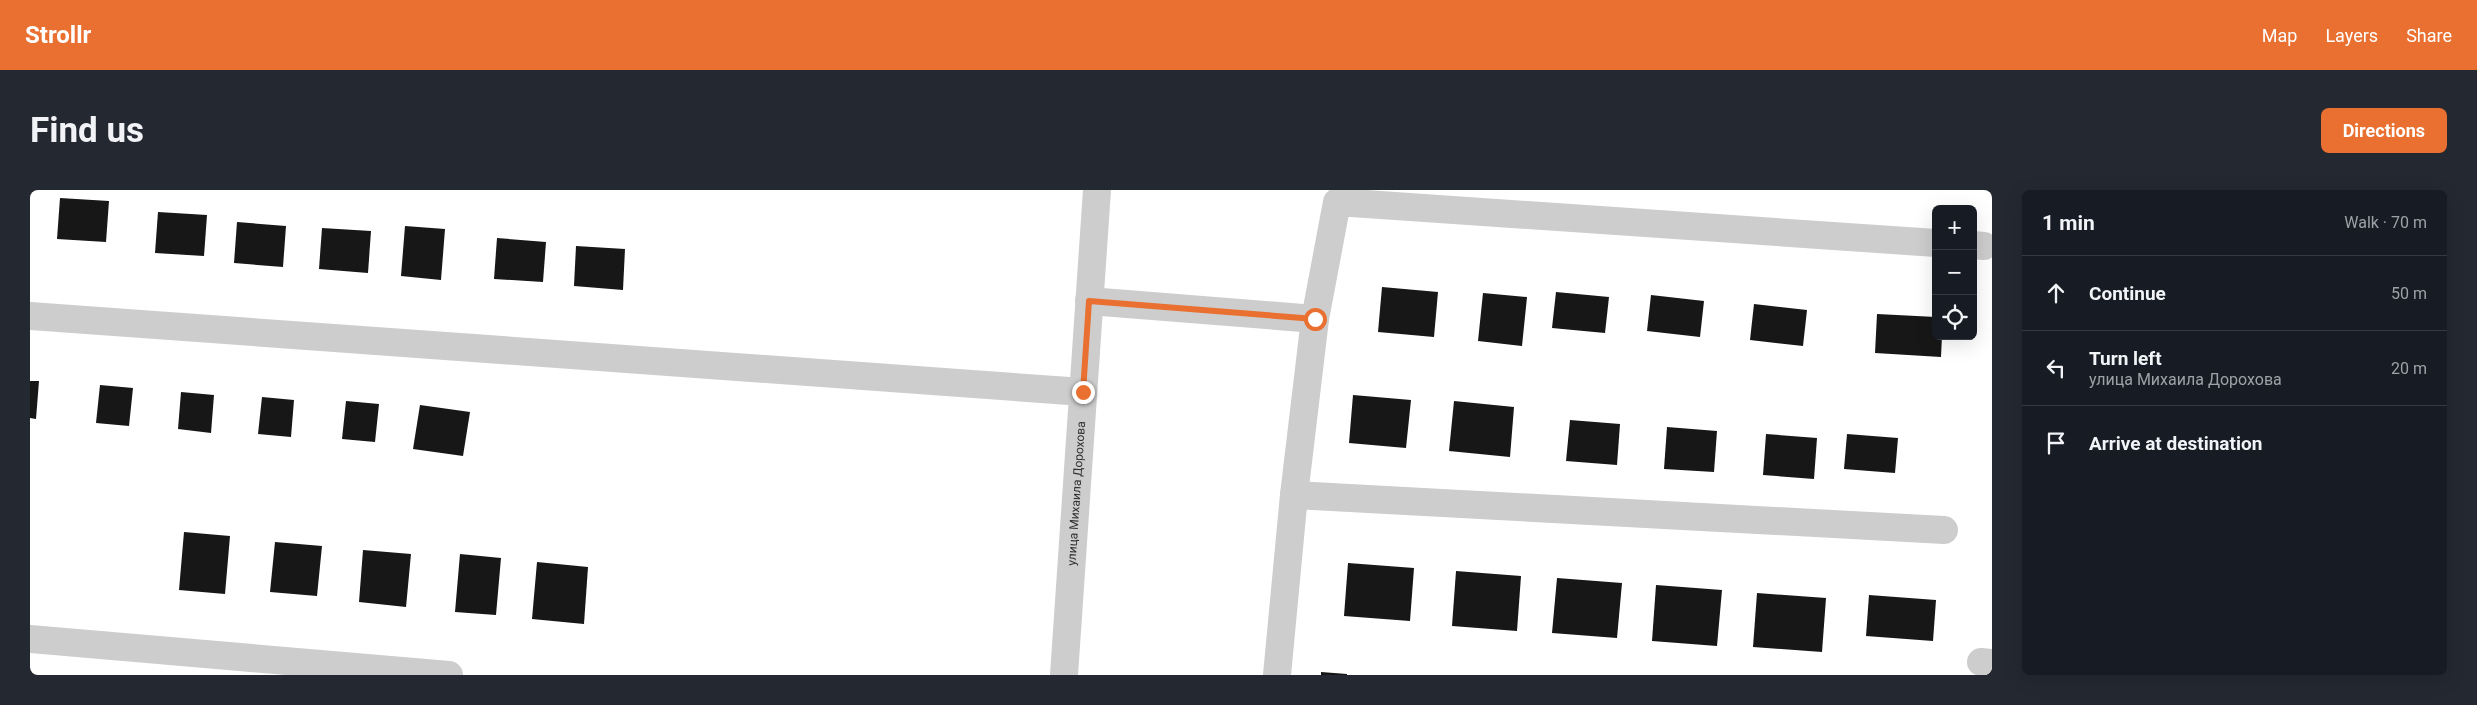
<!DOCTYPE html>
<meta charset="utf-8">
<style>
:root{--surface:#171b24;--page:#242831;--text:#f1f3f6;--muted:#9ea1a6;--line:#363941;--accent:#e97030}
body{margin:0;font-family:Roboto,sans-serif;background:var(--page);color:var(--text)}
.controls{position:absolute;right:15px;top:15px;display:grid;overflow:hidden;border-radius:8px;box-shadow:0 5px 20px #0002}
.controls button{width:45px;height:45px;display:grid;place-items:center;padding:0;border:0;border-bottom:1px solid var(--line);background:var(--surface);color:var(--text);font:25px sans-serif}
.stop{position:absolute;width:15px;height:15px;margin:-11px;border:4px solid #e97030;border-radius:50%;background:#fff}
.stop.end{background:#e97030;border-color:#fff;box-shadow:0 1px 5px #0008}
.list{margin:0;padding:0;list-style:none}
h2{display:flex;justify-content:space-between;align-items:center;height:65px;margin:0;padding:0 20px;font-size:21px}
h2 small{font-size:16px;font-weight:400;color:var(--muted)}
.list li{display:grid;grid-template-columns:32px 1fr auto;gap:15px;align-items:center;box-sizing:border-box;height:75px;padding:0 20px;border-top:1px solid var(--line)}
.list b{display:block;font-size:19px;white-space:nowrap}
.list p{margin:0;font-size:16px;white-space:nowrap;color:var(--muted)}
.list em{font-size:16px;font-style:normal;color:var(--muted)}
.icon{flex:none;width:28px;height:28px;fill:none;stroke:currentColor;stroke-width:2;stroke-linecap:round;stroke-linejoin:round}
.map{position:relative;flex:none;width:1962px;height:485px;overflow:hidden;border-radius:8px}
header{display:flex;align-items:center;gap:30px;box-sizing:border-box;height:70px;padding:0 25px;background:var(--accent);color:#fff}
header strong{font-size:24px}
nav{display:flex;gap:28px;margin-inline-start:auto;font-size:18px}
.intro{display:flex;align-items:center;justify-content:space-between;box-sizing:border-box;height:120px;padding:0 30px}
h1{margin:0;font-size:35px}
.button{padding:12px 22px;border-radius:8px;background:var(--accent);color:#fff;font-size:18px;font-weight:700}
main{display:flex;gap:30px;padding:0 30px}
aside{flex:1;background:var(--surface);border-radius:8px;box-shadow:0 5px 20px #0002}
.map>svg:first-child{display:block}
</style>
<header>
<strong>Strollr</strong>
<nav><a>Map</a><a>Layers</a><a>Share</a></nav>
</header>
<div class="intro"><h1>Find us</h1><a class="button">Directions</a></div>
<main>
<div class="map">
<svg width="1962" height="485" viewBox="0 0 1962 485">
<rect width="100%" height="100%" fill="#fff"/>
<g fill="#171717">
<polygon points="30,8 79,11 76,52 27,49"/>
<polygon points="128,22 177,25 174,66 125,63"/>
<polygon points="207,32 256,36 253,77 204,73"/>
<polygon points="375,36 415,39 411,90 371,86"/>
<polygon points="292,38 341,41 338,83 289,79"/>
<polygon points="467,48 516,52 513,92 464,89"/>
<polygon points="546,56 595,59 593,100 544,96"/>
<polygon points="1352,97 1408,102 1404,147 1348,142"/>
<polygon points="1526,102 1579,107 1575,143 1522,138"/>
<polygon points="1453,103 1497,107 1492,156 1448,151"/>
<polygon points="1621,105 1674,111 1670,147 1617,141"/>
<polygon points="1724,114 1777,120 1773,156 1720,150"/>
<polygon points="1847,124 1906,127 1906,146 1912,146 1911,167 1845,163"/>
<polygon points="0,191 9,191 6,229 0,228"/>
<polygon points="70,195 103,198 99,236 66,233"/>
<polygon points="151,202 184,205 181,243 148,239"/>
<polygon points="1323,205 1381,210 1376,258 1319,253"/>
<polygon points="232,207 264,210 261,247 228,244"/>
<polygon points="316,211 349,214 345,252 312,249"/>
<polygon points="1424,211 1484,217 1480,267 1419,261"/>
<polygon points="390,215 440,222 433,266 383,259"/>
<polygon points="1540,230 1590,234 1587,275 1536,271"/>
<polygon points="1637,237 1687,241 1684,282 1634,279"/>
<polygon points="1736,244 1787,248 1784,289 1733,285"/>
<polygon points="1817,244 1868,248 1865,283 1814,279"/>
<polygon points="154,342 200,346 195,404 149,400"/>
<polygon points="245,352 292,356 287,406 240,402"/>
<polygon points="333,360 381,364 376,417 329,412"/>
<polygon points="430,364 471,368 466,425 425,422"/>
<polygon points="507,372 558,377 554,434 502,429"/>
<polygon points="1318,373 1384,378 1380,431 1314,426"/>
<polygon points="1426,381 1491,386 1487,441 1422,436"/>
<polygon points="1527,388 1592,393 1587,448 1522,443"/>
<polygon points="1626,395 1692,400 1687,456 1622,451"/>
<polygon points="1727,403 1796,408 1792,462 1723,457"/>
<polygon points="1839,405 1906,410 1903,451 1836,446"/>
<polygon points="1291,482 1317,484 1317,485 1291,485"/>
</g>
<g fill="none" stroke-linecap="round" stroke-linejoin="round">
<g stroke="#cdcdcd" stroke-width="28">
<polyline points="1943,55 1954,56"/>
<polyline points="1059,111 1285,129"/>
<polyline points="0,126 1053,202"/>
<polyline points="1264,305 1914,340"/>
<polyline points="0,449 419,485"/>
<polyline points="1951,472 1962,473"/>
<path id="s1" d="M 1034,485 L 1067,0"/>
<polyline points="1247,485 1264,305 1285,129 1307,12 1906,53"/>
</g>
</g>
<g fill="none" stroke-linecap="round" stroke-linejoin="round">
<polyline stroke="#e97030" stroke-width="6" points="1053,202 1059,111 1285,129"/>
</g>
<g text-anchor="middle" stroke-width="5" stroke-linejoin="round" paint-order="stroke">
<g font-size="12" fill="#303030" stroke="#fff">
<text dy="4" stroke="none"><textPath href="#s1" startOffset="182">улица Михаила Дорохова</textPath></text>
</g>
</g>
</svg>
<div class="controls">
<button>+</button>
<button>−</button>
<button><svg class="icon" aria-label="locate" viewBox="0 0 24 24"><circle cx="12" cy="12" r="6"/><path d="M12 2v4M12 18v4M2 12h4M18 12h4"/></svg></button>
</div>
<div class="stop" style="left:1285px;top:129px"></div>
<div class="stop end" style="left:1053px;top:202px"></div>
</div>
<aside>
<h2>1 min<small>Walk · 70 m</small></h2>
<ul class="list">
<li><svg class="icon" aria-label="ahead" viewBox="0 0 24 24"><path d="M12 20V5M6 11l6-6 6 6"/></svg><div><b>Continue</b></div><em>50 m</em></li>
<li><svg class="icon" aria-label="left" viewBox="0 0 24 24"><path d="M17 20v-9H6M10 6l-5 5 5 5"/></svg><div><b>Turn left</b><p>улица Михаила Дорохова</p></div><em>20 m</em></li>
<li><svg class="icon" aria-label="arrive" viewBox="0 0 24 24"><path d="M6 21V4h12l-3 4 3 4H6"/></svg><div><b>Arrive at destination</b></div></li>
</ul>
</aside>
</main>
